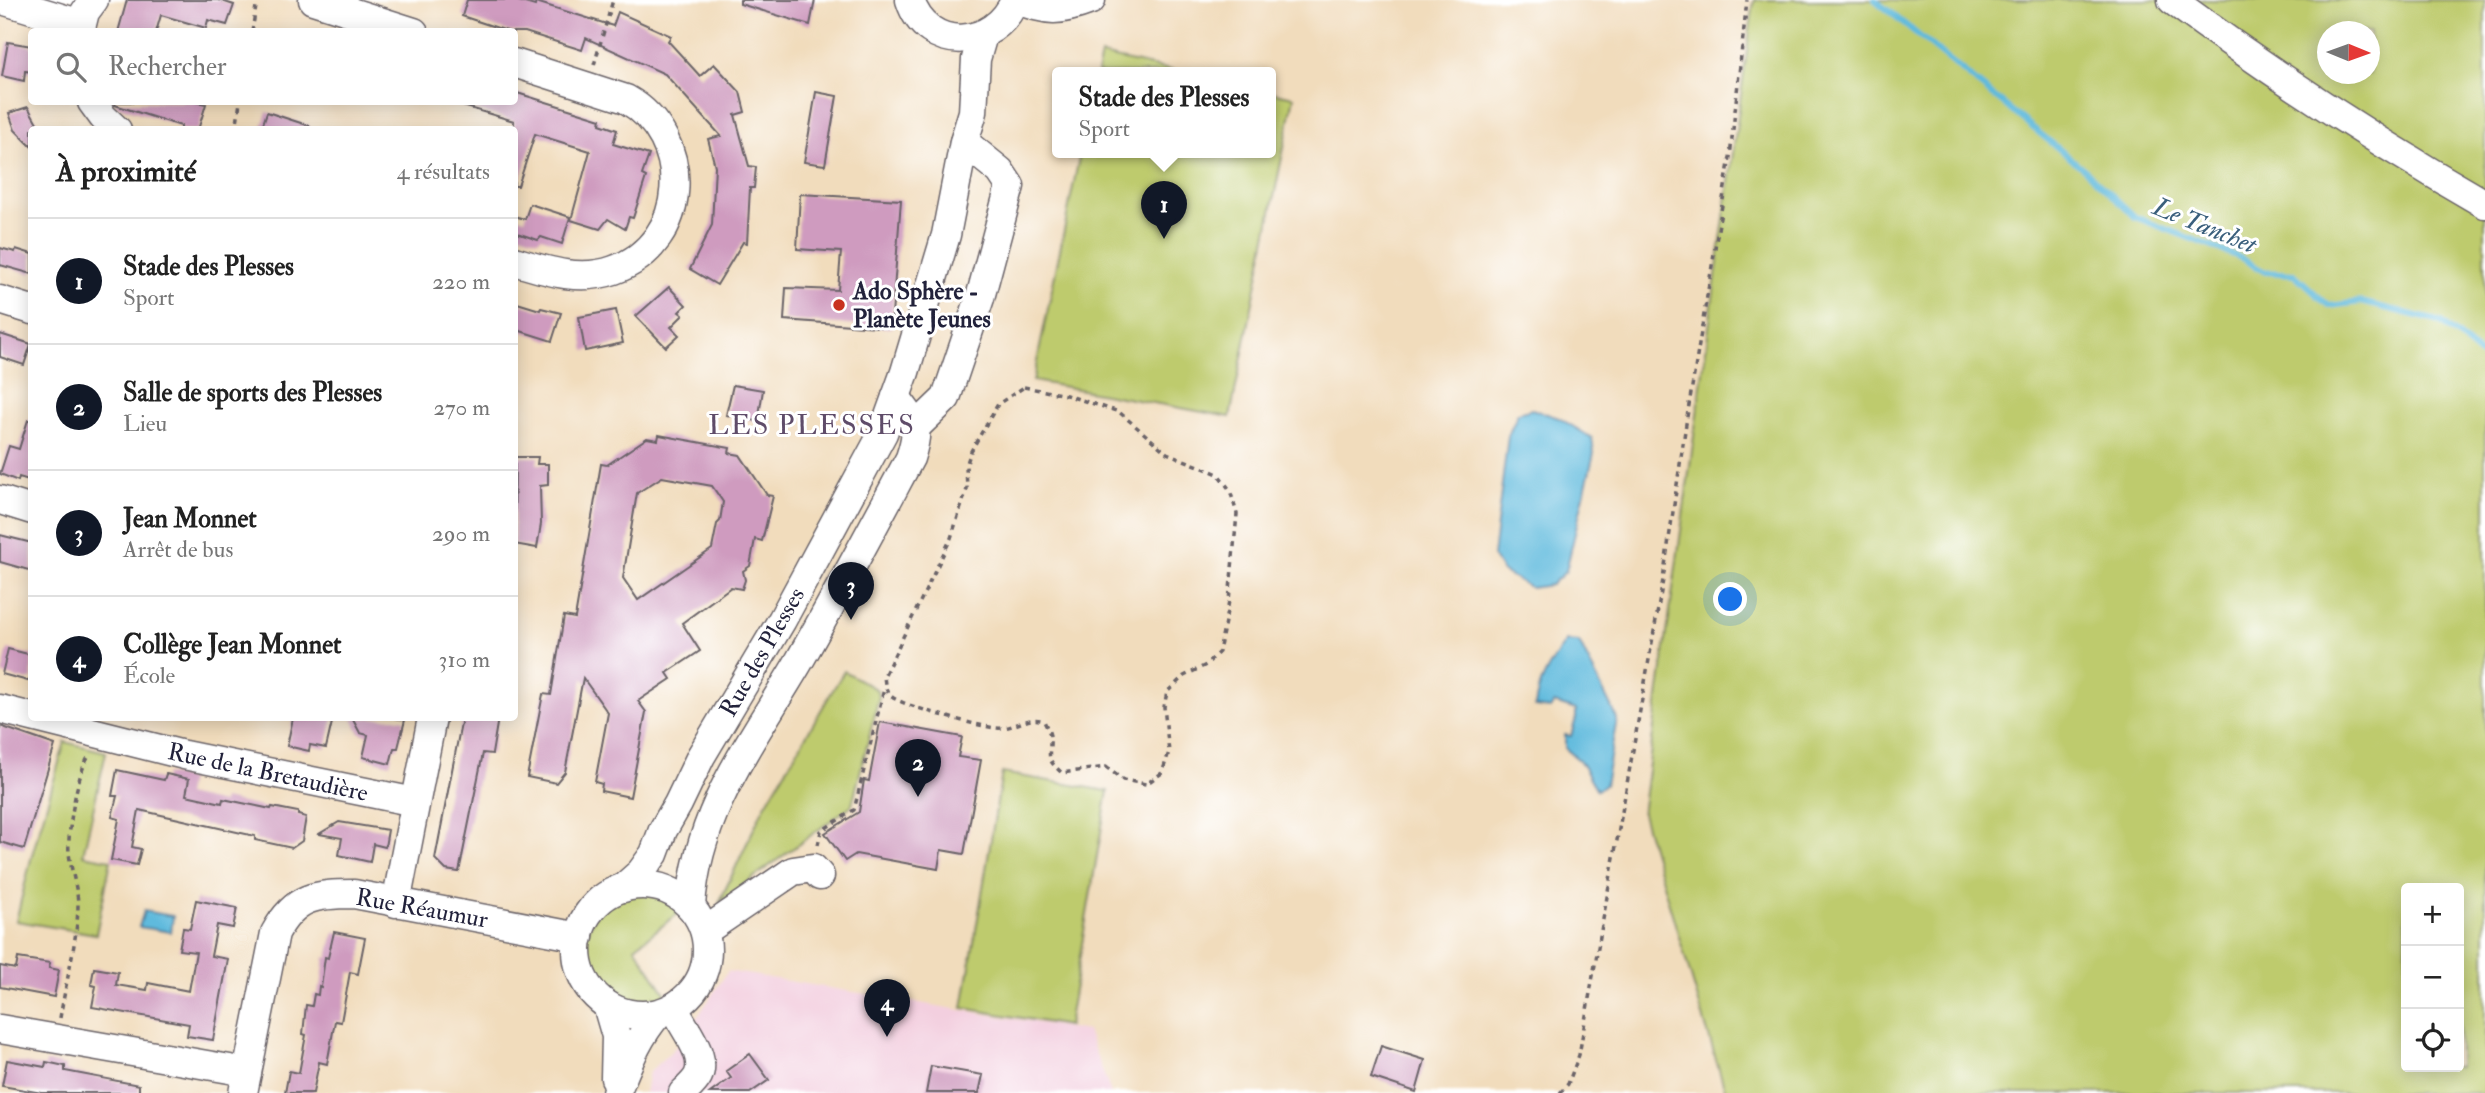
<!DOCTYPE html>
<html lang="fr">
<meta charset="utf-8">
<style>
:root{--surface:#fff;--page:#f2f2f2;--text:#222;--muted:#767676;--line:#e0e0e0;--accent:#111827}
body{margin:0;font-family:"IM FELL Double Pica",serif;background:var(--page);color:var(--text)}
.controls{position:absolute;right:21px;bottom:21px;display:grid;overflow:hidden;border-radius:7px;box-shadow:0 4px 18px #0003}
.controls button{width:63px;height:63px;display:grid;place-items:center;padding:0;border:0;border-bottom:2px solid var(--line);background:var(--surface);color:var(--text);font:35px sans-serif}
.compass{position:absolute;left:2317px;top:21px;width:63px;height:63px;border-radius:50%;background:var(--surface);box-shadow:0 4px 18px #0003;rotate:91deg}
.you{position:absolute;left:1731px;top:600px;width:24px;height:24px;margin:-18px;border:5px solid #fff;border-radius:50%;background:#1a73e8;box-shadow:0 0 0 10px #1a73e833}
.badge{display:grid;place-items:center;width:46px;height:46px;border-radius:50%;background:var(--accent);color:#fff;font-size:23px;font-weight:700}
.pin{position:absolute;translate:-50% -58px;filter:drop-shadow(0 2px 4px #0008)}
.pin::after{content:'';position:absolute;top:37px;width:24px;height:21px;background:inherit;clip-path:polygon(0 0,100% 0,50% 100%)}
.popup{position:absolute;left:1052px;top:67px;width:224px;height:91px;box-sizing:border-box;display:grid;place-content:center;border-radius:7px;background:var(--surface);filter:drop-shadow(0 2px 5px #0005);font-size:23px;white-space:nowrap;color:var(--muted)}
.popup b{font-size:26px;color:var(--text)}
.popup::after{content:'';position:absolute;left:50%;top:100%;margin-left:-14px;border:14px solid transparent;border-top-color:var(--surface)}
.list{margin:0;padding:0;list-style:none}
h2{display:flex;justify-content:space-between;align-items:center;height:91px;margin:0;padding:0 28px;font-size:30px}
h2 small{font-size:23px;font-weight:400;color:var(--muted)}
.list li{display:grid;grid-template-columns:46px 1fr auto;gap:21px;align-items:center;box-sizing:border-box;height:126px;padding:0 28px;border-top:2px solid var(--line)}
.list b{display:block;font-size:26px;white-space:nowrap}
.list p{margin:0;font-size:23px;white-space:nowrap;color:var(--muted)}
.list em{font-size:23px;font-style:normal;color:var(--muted)}
.icon{flex:none;width:38px;height:38px;fill:none;stroke:currentColor;stroke-width:2;stroke-linecap:round;stroke-linejoin:round}
.map{position:relative;flex:none;width:2485px;height:1093px;overflow:hidden}
.search{position:absolute;background:var(--surface);box-shadow:0 4px 18px #0003;left:28px;top:28px;width:490px;height:77px;display:flex;align-items:center;gap:18px;box-sizing:border-box;padding:0 24px;border-radius:7px;color:var(--muted);font-size:26px}
.panel{position:absolute;background:var(--surface);box-shadow:0 4px 18px #0003;left:28px;top:126px;width:490px;height:595px;border-radius:7px}
.map>svg:first-child{display:block}
</style>
<div class="map">
<svg width="2485" height="1093" viewBox="0 0 2485 1093">
<rect width="100%" height="100%" fill="#fff"/>
<filter id="ink" filterUnits="userSpaceOnUse"><feTurbulence type="fractalNoise" baseFrequency=".0143" numOctaves="2"/><feDisplacementMap in="SourceGraphic" scale="14" xChannelSelector="R" yChannelSelector="G"/><feConvolveMatrix kernelMatrix="1 2 1 2 8 2 1 2 1" color-interpolation-filters="sRGB"/></filter>
<filter id="wash" filterUnits="userSpaceOnUse"><feTurbulence type="fractalNoise" baseFrequency=".00686" numOctaves="4" result="noise"/><feDisplacementMap in="SourceGraphic" scale="28" xChannelSelector="R" yChannelSelector="G"/><feGaussianBlur stdDeviation="1.57" result="paint"/><feColorMatrix in="noise" values="0 0 0 0 0 0 0 0 0 0 0 0 0 0 0 0 0 1.4 0 .05"/><feComposite in="paint" operator="in"/></filter>
<g filter="url(#wash)">
<rect width="100%" height="100%" fill="#f1dcbc"/>
<polygon fill="#f3cfdf" points="728,971 1087,1031 1111,1093 645,1093 649,1072 680,1043"/>
<g fill="#becb6d" stroke="#707654" stroke-width="2" fill-rule="evenodd">
<path d="M 1754,0 L 2485,0 L 2485,1093 L 1726,1093 L 1642,814 ZM 2328,32 L 2370,32 L 2370,74 L 2328,74 ZM 2406,888 L 2459,888 L 2459,1067 L 2406,1067 Z"/>
<polygon points="1101,55 1184,73 1097,73"/>
<polygon points="1271,92 1294,97 1230,417 1033,381 1080,153 1271,153"/>
<polygon points="844,671 877,690 879,697 852,805 719,903 763,809"/>
<polygon points="65,742 106,752 83,855 111,860 96,934 16,921 32,855"/>
<polygon points="1002,773 1108,791 1068,1026 963,1008"/>
<path d="M 648,892 L 667,899 L 684,909 L 635,947 L 670,1001 C 586,1029 555,924 621,895 C 628,892 640,893 648,892 Z"/>
</g>
<g fill="#5fbadd" stroke="#406e8c" stroke-width="2">
<polygon points="1532,409 1559,418 1592,438 1594,453 1566,571 1551,585 1531,588 1502,571 1493,556 1508,436 1518,413"/>
<path d="M 1566,641 L 1579,642 L 1617,719 L 1605,785 L 1597,790 L 1580,761 L 1565,748 L 1565,735 L 1571,736 L 1576,718 L 1576,710 L 1554,703 L 1550,709 L 1535,707 C 1537,683 1552,661 1566,641 Z"/>
<polygon points="144,911 173,916 171,932 139,927"/>
</g>
<g fill="none" stroke-linecap="round" stroke-linejoin="round">
<polyline stroke="#5fbadd" stroke-width="6" points="1875,0 2085,170 2135,217 2241,258 2265,272 2294,274 2329,306 2361,302 2441,322 2485,359"/>
</g>
<g id="blocks">
<g fill="#cf9bbf" fill-rule="evenodd">
<polygon points="127,0 219,0 234,5 227,25 208,20 206,28 161,15 156,32 118,32"/>
<polygon points="467,0 515,0 535,6 536,2 613,26 618,12 671,36 668,41 700,76 714,64 740,92 745,112 735,115 749,166 756,167 754,188 750,188 747,243 743,242 717,285 690,269 712,225 715,166 708,139 721,136 665,74 586,38 582,50 525,32 510,32 462,16"/>
<polygon points="740,0 815,0 810,25 740,4"/>
<polygon points="8,42 32,46 32,72 25,71 24,81 2,76"/>
<polygon points="514,92 601,119 600,124 617,130 613,144 649,155 642,175 646,177 633,218 629,217 625,229 608,219 600,229 571,220 590,151 535,134 518,186 514,186 514,121 463,106 464,102 514,102"/>
<polygon points="816,92 837,96 825,165 804,162"/>
<polygon points="116,102 196,102 206,104 198,130 181,130 181,126 115,105"/>
<polygon points="28,107 41,130 32,130 32,147 15,130 9,113"/>
<polygon points="267,112 310,126 309,130 261,130"/>
<polygon points="800,194 901,200 891,328 784,320 786,288 838,290 841,252 797,249"/>
<polygon points="530,204 570,217 562,244 541,237 538,240 514,232 514,216 525,219"/>
<polygon points="0,248 15,252 16,249 32,254 32,274 0,265"/>
<polygon points="669,287 686,305 679,312 683,315 671,327 679,335 666,347 636,316"/>
<polygon points="514,302 540,310 541,308 561,313 552,341 514,329"/>
<polygon points="616,310 623,343 585,351 579,317"/>
<polygon points="0,334 31,344 24,365 0,357"/>
<polygon points="733,385 763,390 758,421 726,415"/>
<polygon points="28,420 32,420 32,481 19,477 18,481 0,474 9,446 19,449"/>
<path d="M 659,435 L 730,448 L 729,453 L 740,455 L 767,495 L 773,496 L 762,541 L 755,539 L 750,566 L 743,571 L 745,580 L 742,589 L 731,587 L 682,623 L 700,651 L 667,673 L 671,679 L 638,701 L 646,712 L 630,797 L 601,791 L 602,784 L 595,782 L 608,713 L 583,678 L 565,772 L 556,783 L 527,777 L 543,694 L 551,695 L 564,616 L 575,618 L 601,464 L 607,465 L 647,438 L 658,440 ZM 662,477 L 712,486 L 723,502 L 720,521 L 717,524 L 712,549 L 638,600 L 623,578 L 637,493 Z"/>
<polygon points="515,457 538,457 537,464 548,464 548,485 540,486 541,524 537,548 514,544"/>
<polygon points="0,535 32,543 32,571 0,562"/>
<polygon points="8,649 32,655 32,679 29,679 28,681 2,674"/>
<polygon points="293,718 333,718 326,748 310,745 309,751 287,746"/>
<polygon points="352,718 395,718 405,720 398,748 394,748 390,764 363,757 368,735 360,733"/>
<polygon points="462,718 498,718 492,754 483,753 459,872 446,870 435,859"/>
<polygon points="880,722 962,737 958,757 981,760 964,854 941,850 938,869 856,854 845,861 825,833 859,812 864,780 869,781"/>
<polygon points="0,726 55,745 24,849 0,842"/>
<polygon points="117,770 164,780 166,774 189,779 186,795 222,803 223,799 271,809 272,807 298,812 298,815 306,817 302,841 292,848 255,840 255,836 139,810 132,847 141,849 137,865 111,860 119,819 112,817 117,796 112,796"/>
<polygon points="339,822 388,830 385,847 373,844 370,862 339,855 342,838 319,834"/>
<polygon points="196,900 237,908 233,928 217,925 211,956 228,959 213,1040 187,1036 189,1024 92,1007 96,986 91,985 94,968 118,972 116,985 147,990 148,983 189,991 196,952 179,950 183,928 190,929"/>
<polygon points="334,932 365,938 358,974 350,972 341,1022 335,1021 327,1064 319,1062 313,1093 285,1093 289,1071 299,1073 306,1035 303,1034 306,1005 312,1006 314,994 318,995 319,986 321,987 325,957 328,958"/>
<polygon points="18,958 50,963 49,968 59,970 54,997 0,987 0,966 16,969"/>
<polygon points="1381,1046 1425,1060 1416,1092 1371,1077"/>
<polygon points="750,1054 769,1080 750,1093 710,1093 731,1078 726,1071"/>
<polygon points="7,1060 45,1067 46,1062 65,1066 65,1071 139,1085 139,1093 42,1093 2,1086"/>
<polygon points="931,1066 983,1075 979,1093 926,1093"/>
</g>
</g>
</g>
<g filter="url(#ink)">
<use href="#blocks" fill-opacity="0" stroke="#6a6368" stroke-width="2"/>
<g fill="none" stroke-linecap="round" stroke-linejoin="round">
<defs>
<g id="minor">
<polyline points="2,0 81,24"/>
<polyline points="313,0 414,32"/>
<path d="M 910,0 C 927,54 995,49 1015,0"/>
<path d="M 1016,0 C 1050,11 1057,13 1091,0"/>
<path d="M 2172,0 C 2272,74 2377,142 2485,204"/>
<polyline points="80,32 85,12 94,0"/>
<path d="M 514,63 L 626,99 C 695,138 690,243 614,270 C 580,282 547,271 514,261"/>
<polyline points="92,102 103,117 117,130"/>
<polyline points="0,300 32,310"/>
<polyline points="917,426 946,398 980,298 1010,186 1000,171 964,142"/>
<polyline points="0,500 32,510"/>
<polyline points="0,709 184,755 415,802"/>
<circle cx="642" cy="950" r="65"/>
<polyline points="623,888 641,872 654,854 663,830 678,804 701,756 782,620 883,433 905,372 946,235 964,142 973,112 976,59 983,35"/>
<polyline points="396,903 432,718"/>
<path d="M 691,906 C 697,812 751,743 797,665 C 836,597 873,527 910,458 C 921,425 915,423 896,397"/>
<polyline points="705,931 793,871 813,868 820,876"/>
<polyline points="607,1005 616,1036 615,1078"/>
<path d="M 674,1008 C 682,1027 708,1055 698,1076 C 695,1082 688,1088 683,1093"/>
<polyline points="0,1029 247,1072"/>
<path d="M 243,1093 L 275,933 C 295,896 315,894 354,894 L 579,937"/>
<path d="M 616,1093 C 628,1064 637,1038 658,1014"/>
</g>
</defs>
<use href="#minor" stroke="#6a6368" stroke-width="31"/>
<g stroke="#6a6368" stroke-width="3.5" stroke-dasharray="5 5" stroke-linecap="butt">
<polyline points="252,32 257,0"/>
<polyline points="594,65 613,0"/>
<polyline points="236,130 240,102"/>
<path d="M 1024,387 L 1066,395 L 1119,412 L 1167,453 L 1218,474 L 1230,490 L 1237,514 L 1229,601 L 1219,652 L 1206,665 L 1184,676 L 1167,692 L 1164,707 L 1169,752 L 1162,773 L 1146,784 L 1123,780 L 1106,767 L 1062,773 C 1044,757 1051,757 1050,737 C 1050,732 1046,726 1044,721 C 1027,715 1014,730 996,728 C 981,727 899,705 891,696 C 885,690 885,684 884,676 L 951,538 L 967,489 L 966,466 L 971,451 L 998,404 Z"/>
<polyline points="818,845 821,831 854,810 884,689"/>
<path d="M 60,1018 C 66,981 77,943 78,906 C 78,889 71,871 69,853 C 67,834 77,770 90,755"/>
<polyline points="1560,1093 1568,1084 1579,1055 1662,586 1687,417 1730,157 1747,0"/>
</g>
<use href="#minor" stroke="#fff" stroke-width="28"/>
</g>
</g>
<circle fill="#c8321e" stroke="#fff" stroke-width="2.5" cx="839" cy="305" r="7"/>
<g text-anchor="middle" stroke-width="6" stroke-linejoin="round" paint-order="stroke">
<g font-size="24" font-weight="bold" fill="#22223b" stroke="#fff" text-anchor="start">
<text x="853" y="299">Ado Sphère -<tspan x="853" dy="28">Planète Jeunes</tspan></text>
</g>
<g font-size="24" fill="#22223b" stroke="#fff">
<text transform="translate(762 652) rotate(-60)" y="8">Rue des Plesses</text>
<text transform="translate(268 772) rotate(12)" y="8">Rue de la Bretaudière</text>
<text transform="translate(422 908) rotate(10)" y="8">Rue Réaumur</text>
</g>
<g font-size="26" font-style="italic" fill="#3a5f7c" stroke="#fff">
<text transform="translate(2205 225) rotate(22)" y="9">Le Tanchet</text>
</g>
<g font-size="28" letter-spacing="2" fill="#5f4c69" stroke="#fff">
<text x="812" y="434">LES PLESSES</text>
</g>
</g>
</svg>
<div class="controls">
<button>+</button>
<button>−</button>
<button><svg class="icon" aria-label="locate" viewBox="0 0 24 24"><circle cx="12" cy="12" r="6"/><path d="M12 2v4M12 18v4M2 12h4M18 12h4"/></svg></button>
</div>
<svg class="compass" viewBox="-18 -18 36 36"><path d="M0-13l5 13h-10z" fill="#e53935"/><path d="M0 13l5-13h-10z" fill="#767676"/></svg>
<div class="you"></div>
<div class="pin badge" style="left:1164px;top:239px">1</div>
<div class="popup"><b>Stade des Plesses</b>Sport</div>
<div class="pin badge" style="left:918px;top:797px">2</div>
<div class="pin badge" style="left:851px;top:620px">3</div>
<div class="pin badge" style="left:887px;top:1037px">4</div>
<div class="search"><svg class="icon" aria-label="search" viewBox="0 0 24 24"><circle cx="10" cy="10" r="6"/><path d="M15 15l6 6"/></svg>Rechercher</div>
<section class="panel">
<h2>À proximité<small>4 résultats</small></h2>
<ul class="list">
<li><span class="badge">1</span><div><b>Stade des Plesses</b><p>Sport</p></div><em>220 m</em></li>
<li><span class="badge">2</span><div><b>Salle de sports des Plesses</b><p>Lieu</p></div><em>270 m</em></li>
<li><span class="badge">3</span><div><b>Jean Monnet</b><p>Arrêt de bus</p></div><em>290 m</em></li>
<li><span class="badge">4</span><div><b>Collège Jean Monnet</b><p>École</p></div><em>310 m</em></li>
</ul>
</section>
</div>
